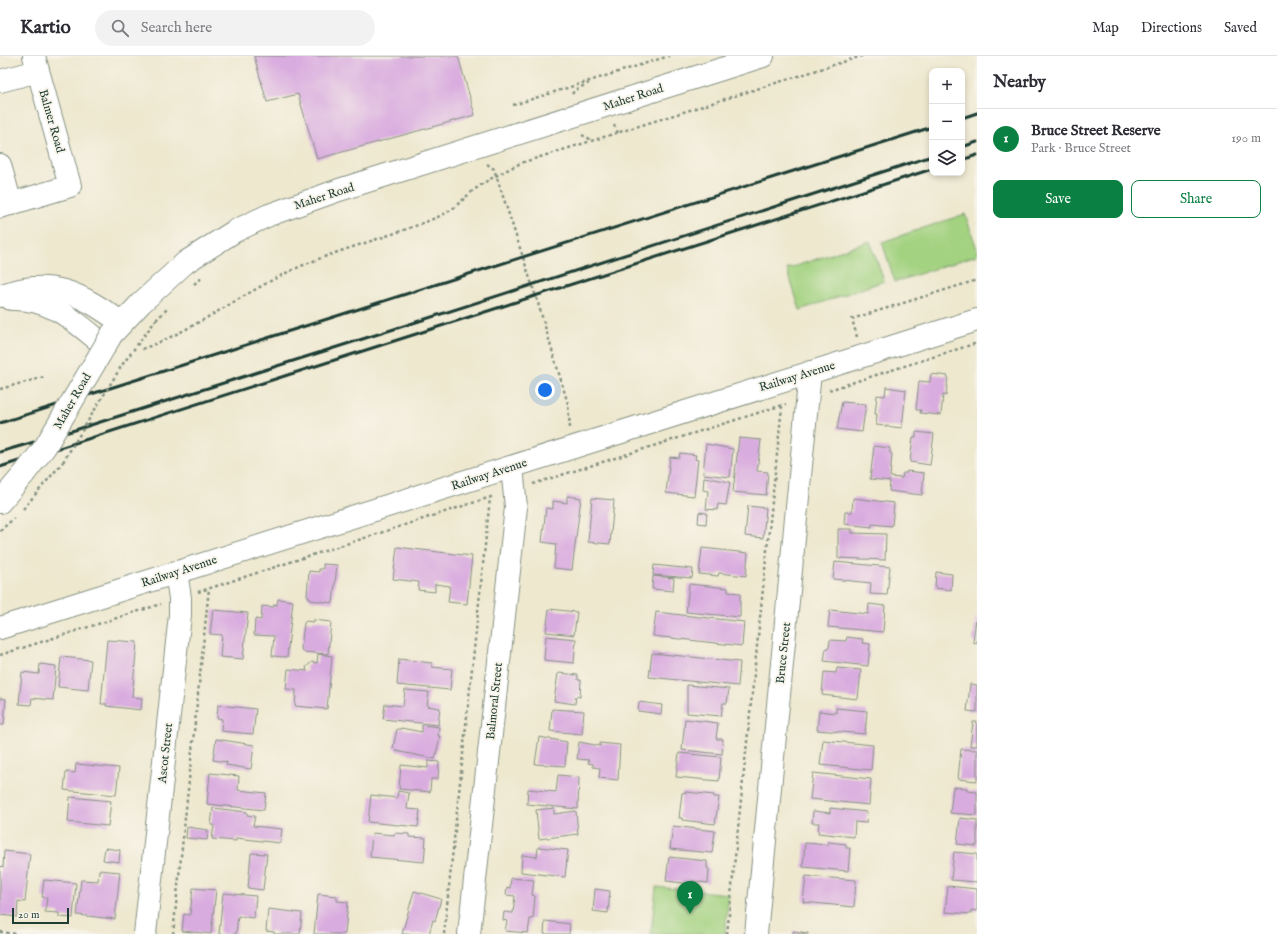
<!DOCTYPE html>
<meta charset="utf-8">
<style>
:root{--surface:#fff;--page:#f2f2f3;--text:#2b2b33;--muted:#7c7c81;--line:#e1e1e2;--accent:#0b8043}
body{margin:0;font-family:"IM FELL English",serif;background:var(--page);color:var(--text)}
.controls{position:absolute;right:12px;top:12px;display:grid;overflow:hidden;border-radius:8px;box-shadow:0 2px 6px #0003}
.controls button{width:36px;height:36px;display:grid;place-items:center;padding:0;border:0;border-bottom:1px solid var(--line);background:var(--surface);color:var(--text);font:20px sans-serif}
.scale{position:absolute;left:12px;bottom:10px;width:57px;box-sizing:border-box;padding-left:4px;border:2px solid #1f3d34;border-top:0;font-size:11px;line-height:14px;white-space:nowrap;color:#1f3d34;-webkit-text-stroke:3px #f7f3e8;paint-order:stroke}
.you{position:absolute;left:545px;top:334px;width:14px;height:14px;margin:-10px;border:3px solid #fff;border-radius:50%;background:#1a73e8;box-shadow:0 0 0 6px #1a73e833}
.badge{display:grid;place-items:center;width:26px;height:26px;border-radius:50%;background:var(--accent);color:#fff;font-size:13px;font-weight:700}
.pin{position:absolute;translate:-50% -33px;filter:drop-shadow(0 1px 2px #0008)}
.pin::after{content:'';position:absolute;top:21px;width:14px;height:12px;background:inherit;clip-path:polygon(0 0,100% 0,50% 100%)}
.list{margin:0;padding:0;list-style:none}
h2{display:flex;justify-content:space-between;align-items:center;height:52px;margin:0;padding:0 16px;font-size:17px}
h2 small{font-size:13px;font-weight:400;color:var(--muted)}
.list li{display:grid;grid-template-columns:26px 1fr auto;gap:12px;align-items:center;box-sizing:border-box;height:60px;padding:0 16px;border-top:1px solid var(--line)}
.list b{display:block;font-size:15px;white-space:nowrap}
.list p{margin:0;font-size:13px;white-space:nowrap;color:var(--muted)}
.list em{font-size:13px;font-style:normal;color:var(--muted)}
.actions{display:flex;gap:8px;padding:12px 16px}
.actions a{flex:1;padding:9px 0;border:1px solid var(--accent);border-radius:8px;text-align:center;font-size:14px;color:var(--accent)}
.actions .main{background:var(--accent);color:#fff}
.icon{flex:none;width:22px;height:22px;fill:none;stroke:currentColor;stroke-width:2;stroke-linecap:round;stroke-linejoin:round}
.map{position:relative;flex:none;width:977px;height:878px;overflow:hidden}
header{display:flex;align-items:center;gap:24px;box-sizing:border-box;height:56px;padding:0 20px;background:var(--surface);border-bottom:1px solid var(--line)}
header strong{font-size:19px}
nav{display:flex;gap:22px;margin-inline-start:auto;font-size:14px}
.search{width:280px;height:36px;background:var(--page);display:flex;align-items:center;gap:10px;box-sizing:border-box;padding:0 14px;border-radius:22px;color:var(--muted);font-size:15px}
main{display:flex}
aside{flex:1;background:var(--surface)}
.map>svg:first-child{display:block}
</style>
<header>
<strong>Kartio</strong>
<div class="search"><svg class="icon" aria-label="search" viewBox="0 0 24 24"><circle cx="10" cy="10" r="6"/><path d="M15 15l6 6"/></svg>Search here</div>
<nav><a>Map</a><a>Directions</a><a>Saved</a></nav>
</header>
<main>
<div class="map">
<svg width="977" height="878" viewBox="0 0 977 878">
<rect width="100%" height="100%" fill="#f7f3e8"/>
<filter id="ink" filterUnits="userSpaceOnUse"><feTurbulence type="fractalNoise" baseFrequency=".025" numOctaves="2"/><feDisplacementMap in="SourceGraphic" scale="8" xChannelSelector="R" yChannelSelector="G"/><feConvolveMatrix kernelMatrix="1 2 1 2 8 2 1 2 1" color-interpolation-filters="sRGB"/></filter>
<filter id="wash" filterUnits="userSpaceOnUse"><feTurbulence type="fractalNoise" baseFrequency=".012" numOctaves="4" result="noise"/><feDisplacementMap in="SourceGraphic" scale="16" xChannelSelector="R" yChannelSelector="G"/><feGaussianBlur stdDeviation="0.9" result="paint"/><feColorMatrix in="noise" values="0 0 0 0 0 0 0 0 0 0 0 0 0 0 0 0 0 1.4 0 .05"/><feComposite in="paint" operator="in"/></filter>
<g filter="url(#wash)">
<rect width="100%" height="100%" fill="#eee8cf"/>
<g fill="#a3d280" stroke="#61885a">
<polygon points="965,158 977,193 977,199 895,226 882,186"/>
<polygon points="870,185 884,225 800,254 787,213"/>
<polygon points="656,831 729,838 725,878 651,878"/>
</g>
<g id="blocks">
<g fill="#d9acdf">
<polygon points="254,0 458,0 475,59 317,103 298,38 267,46"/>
<polygon points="931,318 948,320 946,340 943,339 941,359 920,357 921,354 916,354 919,325 930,326"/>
<polygon points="886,331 906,334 902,372 876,369 877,358 875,358 877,339 885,340"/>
<polygon points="842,346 866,348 862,376 837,373"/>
<polygon points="916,376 934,378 930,409 910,406 913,381 916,381"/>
<polygon points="739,382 761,384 757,415 768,416 766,439 733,436"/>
<polygon points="706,388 733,393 730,421 703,418"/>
<polygon points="874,390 890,392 890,397 892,398 890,421 902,422 903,417 907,417 907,415 924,417 922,439 889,435 890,425 870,423"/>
<polygon points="680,397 696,399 695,403 698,404 694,440 666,437 670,401 679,402"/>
<polygon points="704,421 730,426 726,449 718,448 717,454 706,453 708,435 703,434"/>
<polygon points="567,440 581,442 572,514 554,512 556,488 542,486 546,452 553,453 553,445 567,447"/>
<polygon points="592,442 614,444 610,488 588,486"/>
<polygon points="853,442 894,447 892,470 872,468 872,471 844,468 845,456 852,456"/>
<polygon points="748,450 766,452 763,482 745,480"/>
<polygon points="699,456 707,457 706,468 698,467"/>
<polygon points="838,473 852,473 852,477 886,478 885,504 838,502"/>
<polygon points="397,491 472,500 467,548 448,546 450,530 435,528 435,536 418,534 419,526 393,523"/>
<polygon points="702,492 748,497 746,520 719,517 718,520 699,518"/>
<polygon points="835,506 890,511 887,539 870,538 871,527 833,523"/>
<polygon points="323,508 337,509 333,547 311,544 307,539 309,515 319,516 319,513 323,513"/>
<polygon points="654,509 693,513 692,522 653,519"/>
<polygon points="936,516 952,518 951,534 935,532"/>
<polygon points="653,520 674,522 673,535 652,533"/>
<polygon points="689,528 728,532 728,536 740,537 740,561 686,556"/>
<polygon points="278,543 293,545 287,601 272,600 274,580 254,579 255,563 261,564 262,550 274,551 274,548 277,549"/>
<polygon points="869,548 885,550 883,576 828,571 830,554 868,558"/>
<polygon points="549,553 577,556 574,579 546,576"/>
<polygon points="213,554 248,557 243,603 220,601 222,579 210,578"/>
<polygon points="656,556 744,566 742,590 653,580"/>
<polygon points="976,562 977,562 977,587 973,586"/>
<polygon points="313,564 331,566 328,598 303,596 301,593 304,567 306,565 313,566"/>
<polygon points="546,580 576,583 574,607 544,604"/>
<polygon points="847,581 863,583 862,587 870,588 868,610 824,605 826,592 829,592 830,584 846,585"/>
<polygon points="107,584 137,586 132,641 142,642 141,654 106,650 107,648 101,648"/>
<polygon points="652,597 740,606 738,630 649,621"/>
<polygon points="318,598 332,600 327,653 295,650 296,634 286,633 288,613 307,615 306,611 312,606 317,607"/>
<polygon points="61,601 91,604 88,634 58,631"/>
<polygon points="399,603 432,607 432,611 452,613 450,634 397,629"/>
<polygon points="40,608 56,610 53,644 32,642 31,649 19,648 22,616 39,618"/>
<polygon points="837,612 861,614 858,643 822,639 824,616 836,617"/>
<polygon points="558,617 578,619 578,624 581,624 580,641 576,640 575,648 554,645"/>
<polygon points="970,628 977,629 977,656 967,655"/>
<polygon points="687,629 729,633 727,647 723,647 721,660 687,657"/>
<polygon points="405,634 429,636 427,650 440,652 438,669 383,663 385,648 403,650"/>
<polygon points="0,642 6,643 4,669 0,669"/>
<polygon points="639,646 662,649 661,658 638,655"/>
<polygon points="218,649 256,653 253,678 221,675 222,663 217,662"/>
<polygon points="836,652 867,655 865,678 817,674 819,655 836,657"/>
<polygon points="552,653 584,655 582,678 550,675"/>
<polygon points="685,663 718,667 716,683 723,683 722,698 682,694"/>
<polygon points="973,666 977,666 977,690 970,690"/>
<polygon points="422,669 439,671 438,680 440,680 435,703 396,695 396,693 393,692 397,673 401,673 401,672 422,676"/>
<polygon points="539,681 567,686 565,710 535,708"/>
<polygon points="216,683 254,689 251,713 226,709 227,706 213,704"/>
<polygon points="823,684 873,689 871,714 820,709"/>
<polygon points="579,686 600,690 600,687 620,689 618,724 599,722 600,712 593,711 593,708 588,707 589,704 577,703"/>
<polygon points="961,693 977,694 977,725 958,723"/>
<polygon points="679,697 721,701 719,725 676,721"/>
<polygon points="428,705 439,706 438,723 431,723 430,736 399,733 401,709 428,712"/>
<polygon points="76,708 119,712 116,739 64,734 66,716 75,717"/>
<polygon points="210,717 239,720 238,734 266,737 264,754 207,748"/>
<polygon points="813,717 871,723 869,749 810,743"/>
<polygon points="558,719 579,721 578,753 527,748 528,733 556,736"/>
<polygon points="953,731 967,732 967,735 977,736 977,759 950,757"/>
<polygon points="398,735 409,737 407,753 420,754 418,771 368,766 371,739 397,742"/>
<polygon points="686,736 714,739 714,741 719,741 715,768 682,764 682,762 679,762 682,737"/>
<polygon points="70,741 111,745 108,770 68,766"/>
<polygon points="213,752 247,756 247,759 255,760 253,770 282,773 280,787 236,782 236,785 212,783 214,769 211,769"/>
<polygon points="554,752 554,758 576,755 578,778 539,783 536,754"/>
<polygon points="830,752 867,756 866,767 855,766 854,781 818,777 819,767 812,767 813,755 830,757"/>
<polygon points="960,762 977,764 977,790 957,788"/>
<polygon points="673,770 715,775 712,797 670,793"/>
<polygon points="187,771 208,774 207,784 186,782"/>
<polygon points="372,777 394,779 395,777 409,778 409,781 426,782 424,806 370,801"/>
<polygon points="828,786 846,788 846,792 850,792 848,815 803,811 805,787 828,789"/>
<polygon points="538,791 568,794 565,821 521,816 522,799 537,801"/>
<polygon points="105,792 120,794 119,806 103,804"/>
<polygon points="4,795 30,798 25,846 18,845 17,861 0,859 0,810 3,811"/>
<polygon points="954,796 977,798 977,826 951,824"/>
<polygon points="251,797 267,798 263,834 248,832"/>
<polygon points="669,801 707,805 707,812 709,813 708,827 692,825 692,828 666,825"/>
<polygon points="99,814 120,816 115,863 77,859 81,824 98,825"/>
<polygon points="806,820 856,824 854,851 803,846"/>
<polygon points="511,822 534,824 532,839 535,840 533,863 530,863 528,877 505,875 507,865 503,864 504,856 513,857 515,840 506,839 507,831 510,832"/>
<polygon points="44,824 76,827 73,862 59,861 59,857 45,856 47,842 42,841"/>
<polygon points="948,830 977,833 977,855 971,854 971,858 945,856"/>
<polygon points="193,832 216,834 211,878 182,875 184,858 190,859"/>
<polygon points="595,833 610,835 608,857 593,855"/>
<polygon points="414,835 441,843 435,865 433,864 429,878 402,878"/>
<polygon points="223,837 256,840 254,862 238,860 236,878 219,878"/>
<polygon points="318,838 337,840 337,845 348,846 345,878 314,878"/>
<polygon points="268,853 302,857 300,878 274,878 274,876 266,875"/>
<polygon points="545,865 570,868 569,878 544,878"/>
<polygon points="793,875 808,877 808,878 793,878"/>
</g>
</g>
</g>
<g filter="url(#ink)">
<use href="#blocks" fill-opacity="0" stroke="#869282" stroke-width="1"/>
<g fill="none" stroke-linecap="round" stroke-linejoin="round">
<defs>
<g id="minor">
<polyline points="0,25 38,15"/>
<polyline points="0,109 11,148"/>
<polyline points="0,151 70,130 34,0"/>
<path d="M 0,240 C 50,220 81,238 122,267"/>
<path d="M 11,243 C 52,242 74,265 104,289"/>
<polyline points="112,278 141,247 186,206 235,175 269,159 339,134 763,0"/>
<polyline points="0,446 24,418"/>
<polyline points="0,572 977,264"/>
<polyline points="145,878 180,559 180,542 176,516"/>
<polyline points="469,878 516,451 512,411"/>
<polyline points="756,878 810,316"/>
</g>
</defs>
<use href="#minor" stroke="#869282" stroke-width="24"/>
<g stroke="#869282" stroke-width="2.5" stroke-dasharray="3 3" stroke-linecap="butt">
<polyline points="572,38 575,34 589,27"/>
<polyline points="513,49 669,0"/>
<polyline points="614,69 618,77"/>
<polyline points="582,79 592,84"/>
<polyline points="487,108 494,113 496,119 538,247 568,348 570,372"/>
<polyline points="194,228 203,221"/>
<polyline points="156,264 167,253"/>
<polyline points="857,281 852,263 977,224"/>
<path d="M 142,293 C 192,275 236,242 284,218 C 332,194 386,183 435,162 C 454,155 459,146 474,134 C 488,123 505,115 521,107 L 862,0"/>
<polyline points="0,333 44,321"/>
<polyline points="829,334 977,287"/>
<polyline points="533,428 786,348"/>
<polyline points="23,453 63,406"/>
<polyline points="0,475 14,462"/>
<polyline points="198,536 494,440"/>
<polyline points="0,599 161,548"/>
<polyline points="0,876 18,878"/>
<polyline points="173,878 209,532"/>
<polyline points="444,878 490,442"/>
<polyline points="727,878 782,350"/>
</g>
<use href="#minor" stroke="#fff" stroke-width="22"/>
<g stroke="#1f3d34" stroke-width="3">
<polyline points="962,62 977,57"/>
<polyline points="962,91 977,86"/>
<polyline points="962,104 977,99"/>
<polyline points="0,367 932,71"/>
<polyline points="0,396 75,374 410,268 932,100"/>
<polyline points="0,411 932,113"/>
</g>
<defs>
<polyline id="minor-bridge" points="24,418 45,391 112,278"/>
</defs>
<use href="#minor-bridge" stroke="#869282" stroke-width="24" stroke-linecap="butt"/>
<polyline stroke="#869282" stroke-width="2.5" stroke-dasharray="3 3" stroke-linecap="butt" points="63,406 122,309 156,264"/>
<use href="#minor-bridge" stroke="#fff" stroke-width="22"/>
</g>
</g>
<g text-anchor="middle" stroke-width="3.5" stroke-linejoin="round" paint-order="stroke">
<g font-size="12" fill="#1f3d34" stroke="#f7f3e8">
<text transform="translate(633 41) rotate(-18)" y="4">Maher Road</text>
<text transform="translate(52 65) rotate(74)" y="4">Balmer Road</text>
<text transform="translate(324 140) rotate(-18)" y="4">Maher Road</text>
<text transform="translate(797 320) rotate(-17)" y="4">Railway Avenue</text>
<text transform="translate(72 345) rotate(-60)" y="4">Maher Road</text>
<text transform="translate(489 418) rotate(-18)" y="4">Railway Avenue</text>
<text transform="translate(179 515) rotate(-18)" y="4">Railway Avenue</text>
<text transform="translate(783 597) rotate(-84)" y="4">Bruce Street</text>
<text transform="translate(494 645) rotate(-84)" y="4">Balmoral Street</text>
<text transform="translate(165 697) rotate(-84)" y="4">Ascot Street</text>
</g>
</g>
</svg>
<div class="controls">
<button>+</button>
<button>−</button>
<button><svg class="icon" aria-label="layers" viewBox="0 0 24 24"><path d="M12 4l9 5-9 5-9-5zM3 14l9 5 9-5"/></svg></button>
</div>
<div class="scale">20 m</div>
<div class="you"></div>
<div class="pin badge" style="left:690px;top:858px">1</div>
</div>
<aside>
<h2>Nearby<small></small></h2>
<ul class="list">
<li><span class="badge">1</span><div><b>Bruce Street Reserve</b><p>Park · Bruce Street</p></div><em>190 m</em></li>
</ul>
<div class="actions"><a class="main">Save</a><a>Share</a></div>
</aside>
</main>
